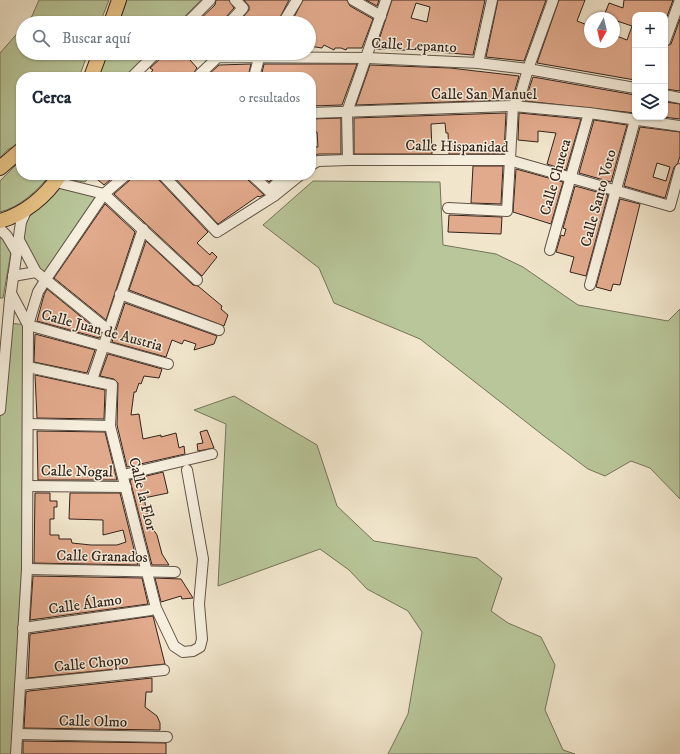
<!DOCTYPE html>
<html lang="es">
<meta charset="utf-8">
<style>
:root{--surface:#fff;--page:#f6f6f7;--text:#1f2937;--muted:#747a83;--line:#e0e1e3}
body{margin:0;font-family:"IM FELL DW Pica",serif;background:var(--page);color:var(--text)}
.controls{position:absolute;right:12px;top:12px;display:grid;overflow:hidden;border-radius:8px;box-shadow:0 1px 3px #0004}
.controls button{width:36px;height:36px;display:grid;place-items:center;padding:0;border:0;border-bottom:1px solid var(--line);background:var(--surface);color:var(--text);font:20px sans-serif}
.compass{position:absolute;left:584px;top:12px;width:36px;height:36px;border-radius:50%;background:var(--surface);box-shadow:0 1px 3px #0004;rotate:188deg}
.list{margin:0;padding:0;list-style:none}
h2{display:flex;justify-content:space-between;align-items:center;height:52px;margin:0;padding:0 16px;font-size:17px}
h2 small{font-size:13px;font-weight:400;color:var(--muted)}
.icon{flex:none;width:22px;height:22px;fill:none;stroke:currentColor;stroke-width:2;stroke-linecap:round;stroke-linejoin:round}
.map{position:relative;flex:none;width:680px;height:754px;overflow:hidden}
.search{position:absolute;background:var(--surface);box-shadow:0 1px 3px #0004;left:16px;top:16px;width:300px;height:44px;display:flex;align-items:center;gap:10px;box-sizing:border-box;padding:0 14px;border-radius:22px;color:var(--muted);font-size:15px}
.panel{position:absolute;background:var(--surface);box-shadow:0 1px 3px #0004;left:16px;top:72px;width:300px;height:108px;border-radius:16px}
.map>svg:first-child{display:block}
</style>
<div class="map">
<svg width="680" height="754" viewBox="0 0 680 754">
<rect width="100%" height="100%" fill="#f1e6cc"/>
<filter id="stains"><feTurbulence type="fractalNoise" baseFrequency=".005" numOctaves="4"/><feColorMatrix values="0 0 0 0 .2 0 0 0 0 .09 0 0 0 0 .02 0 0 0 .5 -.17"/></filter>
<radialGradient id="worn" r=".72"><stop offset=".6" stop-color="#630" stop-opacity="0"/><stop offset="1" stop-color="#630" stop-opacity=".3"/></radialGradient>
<g fill="#b8c699" stroke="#75745a">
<polygon points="39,0 109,0 100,23 26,23 32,16"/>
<polygon points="125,0 201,0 178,23 117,23"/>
<polygon points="23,27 23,53 88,53 79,77 21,77 21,143 7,150 0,158 0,53"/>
<polygon points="105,53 149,53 125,77 97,77"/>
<path d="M 21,160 L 21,175 L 50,175 C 37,191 20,207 0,212 L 0,181 Z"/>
<polygon points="73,175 91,175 85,182 72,180"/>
<polygon points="313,181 440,182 443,245 496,254 523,267 578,305 668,321 680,309 680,499 650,468 631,461 605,476 588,469 544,436 420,339 334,303 319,268 263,225"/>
<polygon points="56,182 104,194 46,279 19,240 21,222"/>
<polygon points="0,235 11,252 3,298 0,298"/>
<polygon points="8,323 28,325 20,754 0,754 0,415"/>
<polygon points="234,396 317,445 337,506 374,541 477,558 502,578 491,611 508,623 541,637 555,665 545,710 563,750 575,754 388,754 408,714 422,632 408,611 367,589 349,570 320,549 218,586 226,424 194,410"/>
</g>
<g fill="#e2aa8c" stroke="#32231c" fill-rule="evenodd">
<polygon points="216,0 229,0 234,8 225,18 224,23 196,23 215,5"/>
<polygon points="244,0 289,0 277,23 238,23 249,10 249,6"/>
<polygon points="303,0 347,0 350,6 373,19 362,48 347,48 346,50 341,48 335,48 334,50 324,45 322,48 309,46 309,23 291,23"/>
<polygon points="366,0 379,0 377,6"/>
<path d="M 392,0 L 485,0 L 473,55 L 426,51 L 376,49 ZM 416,3 L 430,7 L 427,22 L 411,18 Z"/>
<polygon points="498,0 546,0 524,61 486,57"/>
<polygon points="559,0 585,0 577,21 590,26 590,42 614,42 614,35 627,40 632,26 614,20 614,18 604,16 609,3 623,8 624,0 673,0 665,22 665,15 635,15 635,80 537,63"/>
<polygon points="680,19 680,91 665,89 665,47 671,44"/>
<polygon points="162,53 173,53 179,57 184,53 197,68 191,77 147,77 153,70 150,68 161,58"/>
<polygon points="251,64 248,77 206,77 219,65"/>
<polygon points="264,64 357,64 342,105 311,106 311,77 282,77 282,75 273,75 261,77"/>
<polygon points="370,65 450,68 519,76 515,90 509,100 356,105"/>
<polygon points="533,77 635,95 635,113 525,101"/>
<polygon points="665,102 680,104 680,119 663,117 665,117"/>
<polygon points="506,113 504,154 449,154 448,133 446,133 445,123 431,124 432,154 354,154 354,118"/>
<polygon points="519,113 581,119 566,170 547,164 556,133 538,131 538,142 518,140"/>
<polygon points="341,118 341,154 318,154 311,158 311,147 318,147 317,132 311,133 311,119"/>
<polygon points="594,120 627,125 611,182 579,173"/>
<path d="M 640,127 L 680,132 L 680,156 L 678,163 L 674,167 L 665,198 L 624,186 ZM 657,163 L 670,167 L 666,181 L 653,177 Z"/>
<polygon points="473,166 503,166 501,204 471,203"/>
<polygon points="516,169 563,182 551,224 513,212"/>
<polygon points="92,175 116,175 104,185"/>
<polygon points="132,175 157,175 158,179 208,232 197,243 210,255 212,252 217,257 202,276 114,194 130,180"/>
<polygon points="172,175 246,175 248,180 264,195 259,197 258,196 218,224"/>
<polygon points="261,175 276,175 269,182"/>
<polygon points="575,186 608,195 586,276 570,272 574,257 556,252 561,235 564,236 566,229 563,228"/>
<polygon points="620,199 640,204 620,285 613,284 611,291 596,287"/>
<polygon points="105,204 135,232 106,320 54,278"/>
<polygon points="449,215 502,217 501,234 448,232"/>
<polygon points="146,241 193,285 198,286 222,306 221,309 228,315 224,326 129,290"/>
<polygon points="47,289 101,333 99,338 37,321 44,295"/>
<polygon points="125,303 217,336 214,344 194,350 196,344 184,340 182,344 172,340 166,357 112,342"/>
<polygon points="35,334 95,350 87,373 34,362"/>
<polygon points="108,354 162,369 159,378 144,376 141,384 139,383 136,392 134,392 131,415 139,414 143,439 161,435 161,437 176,433 179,448 184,446 185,454 127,467 117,425 118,383 114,379 100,376"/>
<polygon points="35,375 105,390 104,419 37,418"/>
<polygon points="207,430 214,448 198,451 197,444 203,443 200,432"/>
<polygon points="37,431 105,432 117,480 38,480"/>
<polygon points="163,472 168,493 144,498 149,523 157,535 162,554 169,565 152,565 130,480"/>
<polygon points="35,493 50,493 50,501 57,501 57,507 54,507 54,519 50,519 50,535 59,535 59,539 71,539 72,543 91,545 117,545 126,542 123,530 103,535 103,520 69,519 70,493 120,493 138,565 34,563"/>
<polygon points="33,576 142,578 148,604 30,620"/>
<polygon points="155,578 181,579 193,598 182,599 181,596 161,602"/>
<polygon points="153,616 165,664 28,678 30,634"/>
<polygon points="152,678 152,692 146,692 145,707 157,716 160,723 160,730 24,728 26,692 29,691"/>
<polygon points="23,741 166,743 166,754 23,754"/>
</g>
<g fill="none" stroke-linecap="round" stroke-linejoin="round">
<defs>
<g id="minor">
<polyline points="353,0 381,16"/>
<polyline points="230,22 243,8 235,0"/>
<polyline points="187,23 210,0"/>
<polyline points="283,23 297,0"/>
<polyline points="665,41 680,0"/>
<polyline points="478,63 492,0"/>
<polyline points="132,77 156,53"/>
<polyline points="197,77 218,57 367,58 478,63 528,69 635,88"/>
<polyline points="254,77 259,58 263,53"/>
<polyline points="665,95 680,98"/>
<polyline points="311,113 513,106 589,113 680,126"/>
<polyline points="348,160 347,112 386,0"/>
<polyline points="311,165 318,161 348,160 509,160 670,206 680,169"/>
<polyline points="163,175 217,232 274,196 300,175"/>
<polyline points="252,175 269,191 282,178 289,175"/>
<polyline points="56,182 104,194 197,280"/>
<polyline points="448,208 507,211 513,106 521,93 528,69 553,0"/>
<polyline points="0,229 7,236 17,253"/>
<polyline points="19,240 36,272 108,330"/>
<polyline points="550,250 589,113"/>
<polyline points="13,276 36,272"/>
<polyline points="590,285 635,120"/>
<polyline points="11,293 28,325"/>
<polyline points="120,294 219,330"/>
<polyline points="28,325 168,364"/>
<polyline points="28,367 112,385 110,426 156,608 174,646 183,652 193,651 200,647 202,639 199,604 203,559 187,470"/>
<polyline points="92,380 143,229"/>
<polyline points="0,410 10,299 21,222 27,209"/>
<polyline points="28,424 110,426"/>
<polyline points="123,475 212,454"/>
<polyline points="28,486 126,487"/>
<polyline points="27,569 175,572"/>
<polyline points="23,628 151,610"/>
<polyline points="20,685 164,670"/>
<polyline points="18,734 167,737"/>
<polyline points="16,754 27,569 28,325 38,292 46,279 104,194 126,175"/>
</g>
<g id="highway">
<polyline points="111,23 119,0"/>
<polyline points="91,77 100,53"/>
<polyline points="0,168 21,150"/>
<path d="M 0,221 C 25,214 46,196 60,175"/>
</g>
</defs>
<use href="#minor" stroke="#625448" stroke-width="12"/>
<use href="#highway" stroke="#32231c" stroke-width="16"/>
<use href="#minor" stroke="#f6efde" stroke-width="10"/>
<use href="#highway" stroke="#e8c386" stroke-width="14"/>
</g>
<g text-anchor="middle" stroke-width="3" stroke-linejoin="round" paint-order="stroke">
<g font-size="15" fill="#32231c" stroke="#f6efde">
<text transform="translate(414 45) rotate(3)" y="5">Calle Lepanto</text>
<text x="484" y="99">Calle San Manuel</text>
<text transform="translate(457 146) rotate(1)" y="5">Calle Hispanidad</text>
<text transform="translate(555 177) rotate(-74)" y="5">Calle Chueca</text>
<text transform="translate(598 198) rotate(-75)" y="5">Calle Santo Voto</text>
<text transform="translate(102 330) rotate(15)" y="5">Calle Juan de Austria</text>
<text transform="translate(77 471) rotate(1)" y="5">Calle Nogal</text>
<text transform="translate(143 494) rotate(76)" y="5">Calle la Flor</text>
<text transform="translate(102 556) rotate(1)" y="5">Calle Granados</text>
<text transform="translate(85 604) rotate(-8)" y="5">Calle Álamo</text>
<text transform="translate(91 663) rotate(-6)" y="5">Calle Chopo</text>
<text transform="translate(93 721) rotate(1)" y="5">Calle Olmo</text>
</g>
</g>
<rect width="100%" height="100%" filter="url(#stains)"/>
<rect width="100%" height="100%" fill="url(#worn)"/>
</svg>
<div class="controls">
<button>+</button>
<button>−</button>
<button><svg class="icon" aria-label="layers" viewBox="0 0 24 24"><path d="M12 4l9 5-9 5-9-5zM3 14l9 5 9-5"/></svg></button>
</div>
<svg class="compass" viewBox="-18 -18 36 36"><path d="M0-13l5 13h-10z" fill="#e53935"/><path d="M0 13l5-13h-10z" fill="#747a83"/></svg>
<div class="search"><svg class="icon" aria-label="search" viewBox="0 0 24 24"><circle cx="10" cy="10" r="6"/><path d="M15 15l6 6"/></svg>Buscar aquí</div>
<section class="panel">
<h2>Cerca<small>0 resultados</small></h2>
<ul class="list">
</ul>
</section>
</div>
